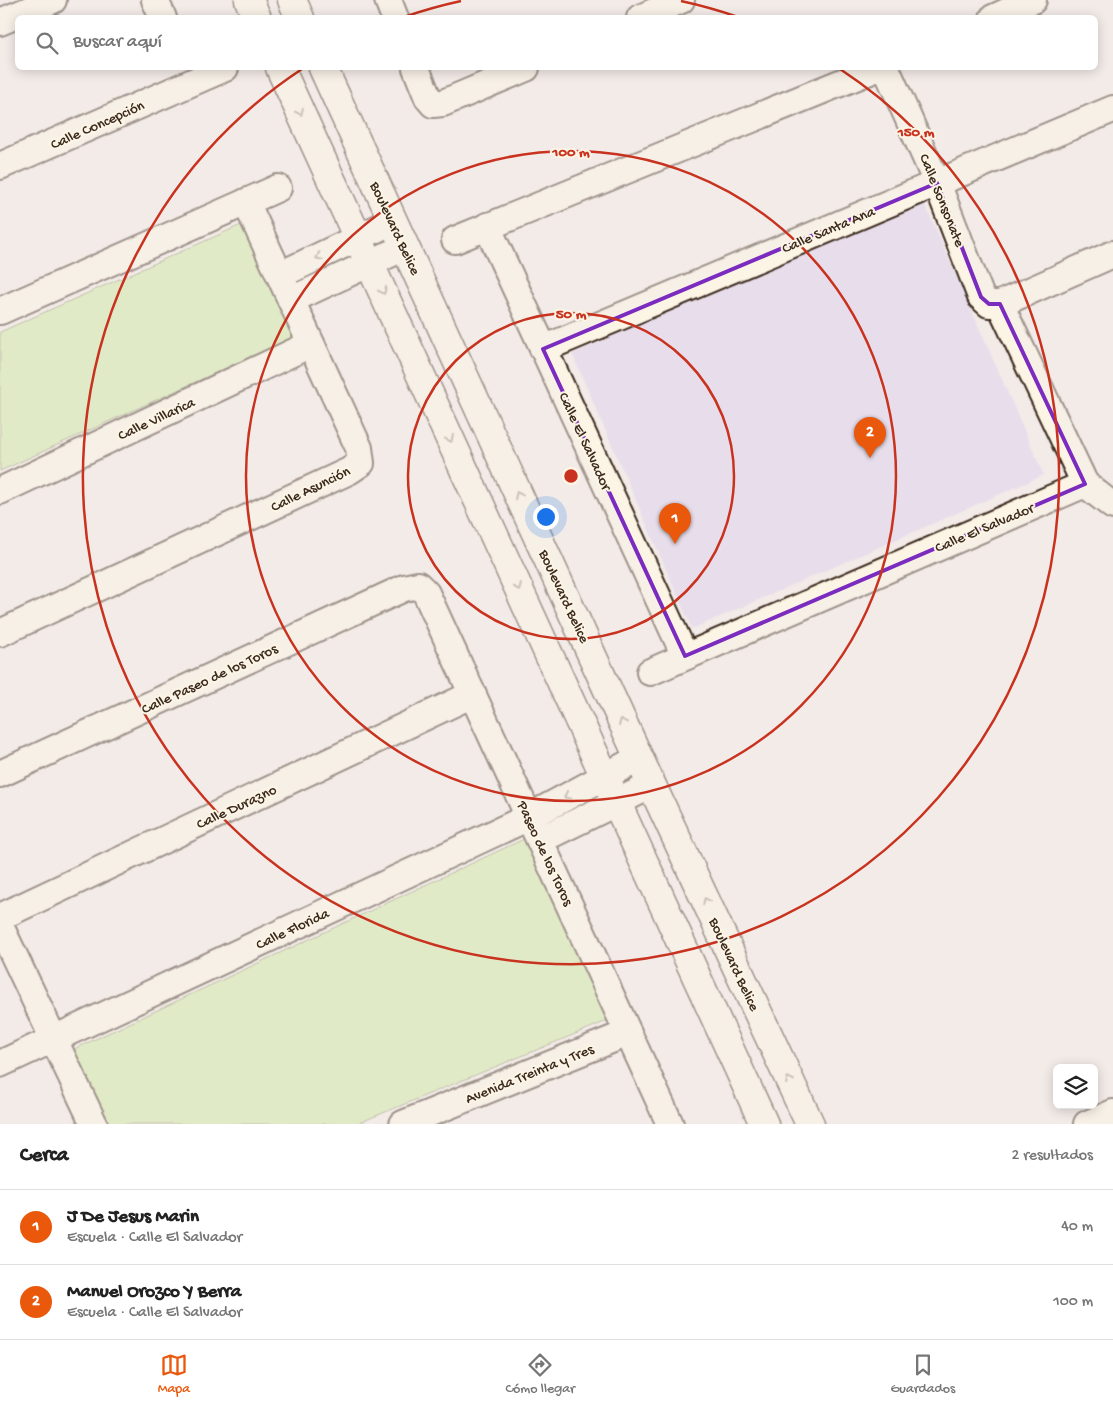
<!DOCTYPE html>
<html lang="es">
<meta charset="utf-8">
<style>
:root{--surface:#fff;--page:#f6f6f6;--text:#222;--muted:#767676;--line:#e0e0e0;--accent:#ea580c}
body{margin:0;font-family:"Gochi Hand",sans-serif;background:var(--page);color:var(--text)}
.controls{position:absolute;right:15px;bottom:15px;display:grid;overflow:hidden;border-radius:8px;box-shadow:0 2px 12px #0003}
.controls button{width:45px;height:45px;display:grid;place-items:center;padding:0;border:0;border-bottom:1px solid var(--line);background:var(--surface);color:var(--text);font:25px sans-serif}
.you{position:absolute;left:545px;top:516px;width:18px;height:18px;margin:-12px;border:4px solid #fff;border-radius:50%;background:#1a73e8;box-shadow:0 0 0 8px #1a73e833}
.badge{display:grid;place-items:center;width:32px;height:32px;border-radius:50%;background:var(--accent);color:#fff;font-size:16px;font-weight:700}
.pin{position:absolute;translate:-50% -41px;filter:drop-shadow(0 1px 2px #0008)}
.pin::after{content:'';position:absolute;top:26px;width:18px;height:15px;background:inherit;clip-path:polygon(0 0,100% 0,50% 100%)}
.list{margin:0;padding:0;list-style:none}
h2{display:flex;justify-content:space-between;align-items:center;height:65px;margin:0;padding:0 20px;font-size:21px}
h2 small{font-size:16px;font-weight:400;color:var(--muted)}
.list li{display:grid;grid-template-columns:32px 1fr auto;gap:15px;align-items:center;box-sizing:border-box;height:75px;padding:0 20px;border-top:1px solid var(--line)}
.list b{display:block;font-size:19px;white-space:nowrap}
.list p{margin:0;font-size:16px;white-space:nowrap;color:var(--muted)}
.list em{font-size:16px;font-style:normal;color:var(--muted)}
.icon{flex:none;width:28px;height:28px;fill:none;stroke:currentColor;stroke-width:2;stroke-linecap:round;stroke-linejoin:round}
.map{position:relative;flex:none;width:1113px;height:1124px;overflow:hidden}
.search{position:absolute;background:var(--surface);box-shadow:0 2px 12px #0003;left:15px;right:15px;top:15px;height:55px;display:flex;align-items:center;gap:12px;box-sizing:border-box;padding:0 18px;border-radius:8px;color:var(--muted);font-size:19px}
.sheet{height:215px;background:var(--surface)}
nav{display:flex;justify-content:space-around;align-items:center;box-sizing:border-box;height:70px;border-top:1px solid var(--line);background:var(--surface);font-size:14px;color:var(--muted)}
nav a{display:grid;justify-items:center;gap:2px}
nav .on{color:var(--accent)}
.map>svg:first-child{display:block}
</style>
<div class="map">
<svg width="1113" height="1124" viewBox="0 0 1113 1124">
<rect width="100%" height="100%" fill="#f3ebe8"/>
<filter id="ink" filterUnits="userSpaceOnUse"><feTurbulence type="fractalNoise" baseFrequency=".02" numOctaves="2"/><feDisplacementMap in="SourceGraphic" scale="10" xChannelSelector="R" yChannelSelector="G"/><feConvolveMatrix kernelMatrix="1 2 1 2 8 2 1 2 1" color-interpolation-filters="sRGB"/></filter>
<g filter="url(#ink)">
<polygon fill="#e8deeb" points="923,200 1044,475 692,629 572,354"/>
<g fill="#cce9a0" stroke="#848a5f">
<polygon points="241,225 294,337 0,471 0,332"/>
<polygon points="524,839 607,1021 356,1124 106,1124 72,1050"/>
</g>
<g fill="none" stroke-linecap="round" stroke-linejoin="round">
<defs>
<g id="street">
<polyline points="155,0 163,18"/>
<polyline points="388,0 395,18"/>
<polyline points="640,18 681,0"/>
<polyline points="993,18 1033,0"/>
<polyline points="0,22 53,0"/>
<polyline points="416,68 428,98 433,104 443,103 526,68"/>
<polyline points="886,68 937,183 981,297 989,304 1000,304 1113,254"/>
<polyline points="0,166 225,68"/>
<polyline points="487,226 685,656"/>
<polyline points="455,240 877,68"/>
<polyline points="280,275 393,221"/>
<polyline points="291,300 405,247"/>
<polyline points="1000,304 1085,484"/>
<polyline points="0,311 278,188"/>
<polyline points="543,349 1113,109"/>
<polyline points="0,491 311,344"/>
<polyline points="0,633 349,471 361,463 359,448 246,202"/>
<polyline points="650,672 1085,484 1113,506"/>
<polyline points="0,774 404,588 418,585 426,593 670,1124"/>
<polyline points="540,840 652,785"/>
<polyline points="0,917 473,694"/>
<polyline points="0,926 94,1124"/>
<polyline points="0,1064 529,817 639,758"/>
<polyline points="403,1124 628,1033"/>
<polyline points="1087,1124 1113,1113"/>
</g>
<g id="secondary">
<polyline points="249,0 257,18"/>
<polyline points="292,0 300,18"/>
<polyline points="280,68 764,1124"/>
<polyline points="323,68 639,758 810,1124"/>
</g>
</defs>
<use href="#street" stroke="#3b2a1e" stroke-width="30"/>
<use href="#secondary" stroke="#3b2a1e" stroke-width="31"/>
<use href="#street" stroke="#fcf5e5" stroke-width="26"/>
<use href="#secondary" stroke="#fcf5e5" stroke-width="28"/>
</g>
<defs><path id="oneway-chevron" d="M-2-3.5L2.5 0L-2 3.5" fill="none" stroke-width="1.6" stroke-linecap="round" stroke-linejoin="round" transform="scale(1.25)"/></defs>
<g stroke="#9c9082">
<use href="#oneway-chevron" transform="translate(300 112) rotate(65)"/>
<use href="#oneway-chevron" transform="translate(319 257) rotate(155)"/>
<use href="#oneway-chevron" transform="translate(383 291) rotate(65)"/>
<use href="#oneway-chevron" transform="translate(450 439) rotate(65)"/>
<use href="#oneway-chevron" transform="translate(518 495) rotate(-115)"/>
<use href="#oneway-chevron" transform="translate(518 587) rotate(65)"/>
<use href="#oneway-chevron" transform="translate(622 722) rotate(-115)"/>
<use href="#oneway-chevron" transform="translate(567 796) rotate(151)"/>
<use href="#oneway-chevron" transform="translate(706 901) rotate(-115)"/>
<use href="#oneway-chevron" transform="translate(789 1080) rotate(-115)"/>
</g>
</g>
<path d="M0 0H1113V1124H0ZM 937,183 L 981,297 L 989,304 L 1000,304 L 1085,484 L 685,656 L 543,349 Z" fill="#f3ebe8" fill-opacity=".55" fill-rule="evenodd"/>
<path fill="none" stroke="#7b2cbf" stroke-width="4" stroke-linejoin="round" d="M 937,183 L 981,297 L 989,304 L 1000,304 L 1085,484 L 685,656 L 543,349 Z"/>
<g fill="none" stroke="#c8321e" stroke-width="2.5">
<circle cx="571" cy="476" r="163"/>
<circle cx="571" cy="476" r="325"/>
<path d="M404 17A488 488 0 0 1 461 1M681 1A488 488 0 0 1 738 17M840 69A488 488 0 1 1 302 69"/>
</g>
<g text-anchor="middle" stroke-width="4" stroke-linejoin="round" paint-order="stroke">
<g font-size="15" fill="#3b2a1e" stroke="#fcf5e5">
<text transform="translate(97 124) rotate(-24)" y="5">Calle Concepción</text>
<text transform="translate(943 200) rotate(68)" y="5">Calle Sonsonate</text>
<text transform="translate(396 228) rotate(65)" y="5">Boulevard Belice</text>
<text transform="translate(828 229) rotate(-23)" y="5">Calle Santa Ana</text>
<text transform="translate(156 418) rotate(-25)" y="5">Calle Villarica</text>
<text transform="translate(586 441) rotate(65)" y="5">Calle El Salvador</text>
<text transform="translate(310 488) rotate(-26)" y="5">Calle Asunción</text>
<text transform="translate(984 527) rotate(-23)" y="5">Calle El Salvador</text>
<text transform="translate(565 596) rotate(65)" y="5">Boulevard Belice</text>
<text transform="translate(209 678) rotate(-25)" y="5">Calle Paseo de los Toros</text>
<text transform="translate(236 806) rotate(-25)" y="5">Calle Durazno</text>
<text transform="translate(546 853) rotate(65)" y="5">Paseo de los Toros</text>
<text transform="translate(292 928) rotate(-25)" y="5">Calle Florida</text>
<text transform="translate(735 964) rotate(65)" y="5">Boulevard Belice</text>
<text transform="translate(529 1073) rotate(-22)" y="5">Avenida Treinta y Tres</text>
</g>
</g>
<circle cx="571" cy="476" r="8" fill="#c8321e" stroke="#fcf5e5" stroke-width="2.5"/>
<g font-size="15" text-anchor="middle" font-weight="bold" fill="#c8321e" stroke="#fcf5e5" stroke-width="4" stroke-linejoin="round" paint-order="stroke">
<text x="916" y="136">150 m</text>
<text x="571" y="156">100 m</text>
<text x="571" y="318">50 m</text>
</g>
</svg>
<div class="controls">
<button><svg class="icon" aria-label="layers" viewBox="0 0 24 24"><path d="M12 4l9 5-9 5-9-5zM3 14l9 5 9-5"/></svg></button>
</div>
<div class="you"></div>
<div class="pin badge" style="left:675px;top:544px">1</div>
<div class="pin badge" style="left:870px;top:458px">2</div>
<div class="search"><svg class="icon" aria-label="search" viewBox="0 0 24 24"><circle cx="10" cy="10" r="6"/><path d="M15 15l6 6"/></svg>Buscar aquí</div>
</div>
<section class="sheet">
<h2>Cerca<small>2 resultados</small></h2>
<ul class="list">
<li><span class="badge">1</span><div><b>J De Jesus Marin</b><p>Escuela · Calle El Salvador</p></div><em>40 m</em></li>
<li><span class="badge">2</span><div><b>Manuel Orozco Y Berra</b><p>Escuela · Calle El Salvador</p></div><em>100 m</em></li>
</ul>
</section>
<nav>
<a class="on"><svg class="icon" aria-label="map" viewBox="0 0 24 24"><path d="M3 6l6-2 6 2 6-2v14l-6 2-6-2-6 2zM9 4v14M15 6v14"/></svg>Mapa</a>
<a><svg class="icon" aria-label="directions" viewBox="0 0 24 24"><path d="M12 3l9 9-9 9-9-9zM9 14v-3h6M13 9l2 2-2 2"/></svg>Cómo llegar</a>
<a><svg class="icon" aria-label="saved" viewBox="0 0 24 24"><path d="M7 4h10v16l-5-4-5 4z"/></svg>Guardados</a>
</nav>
